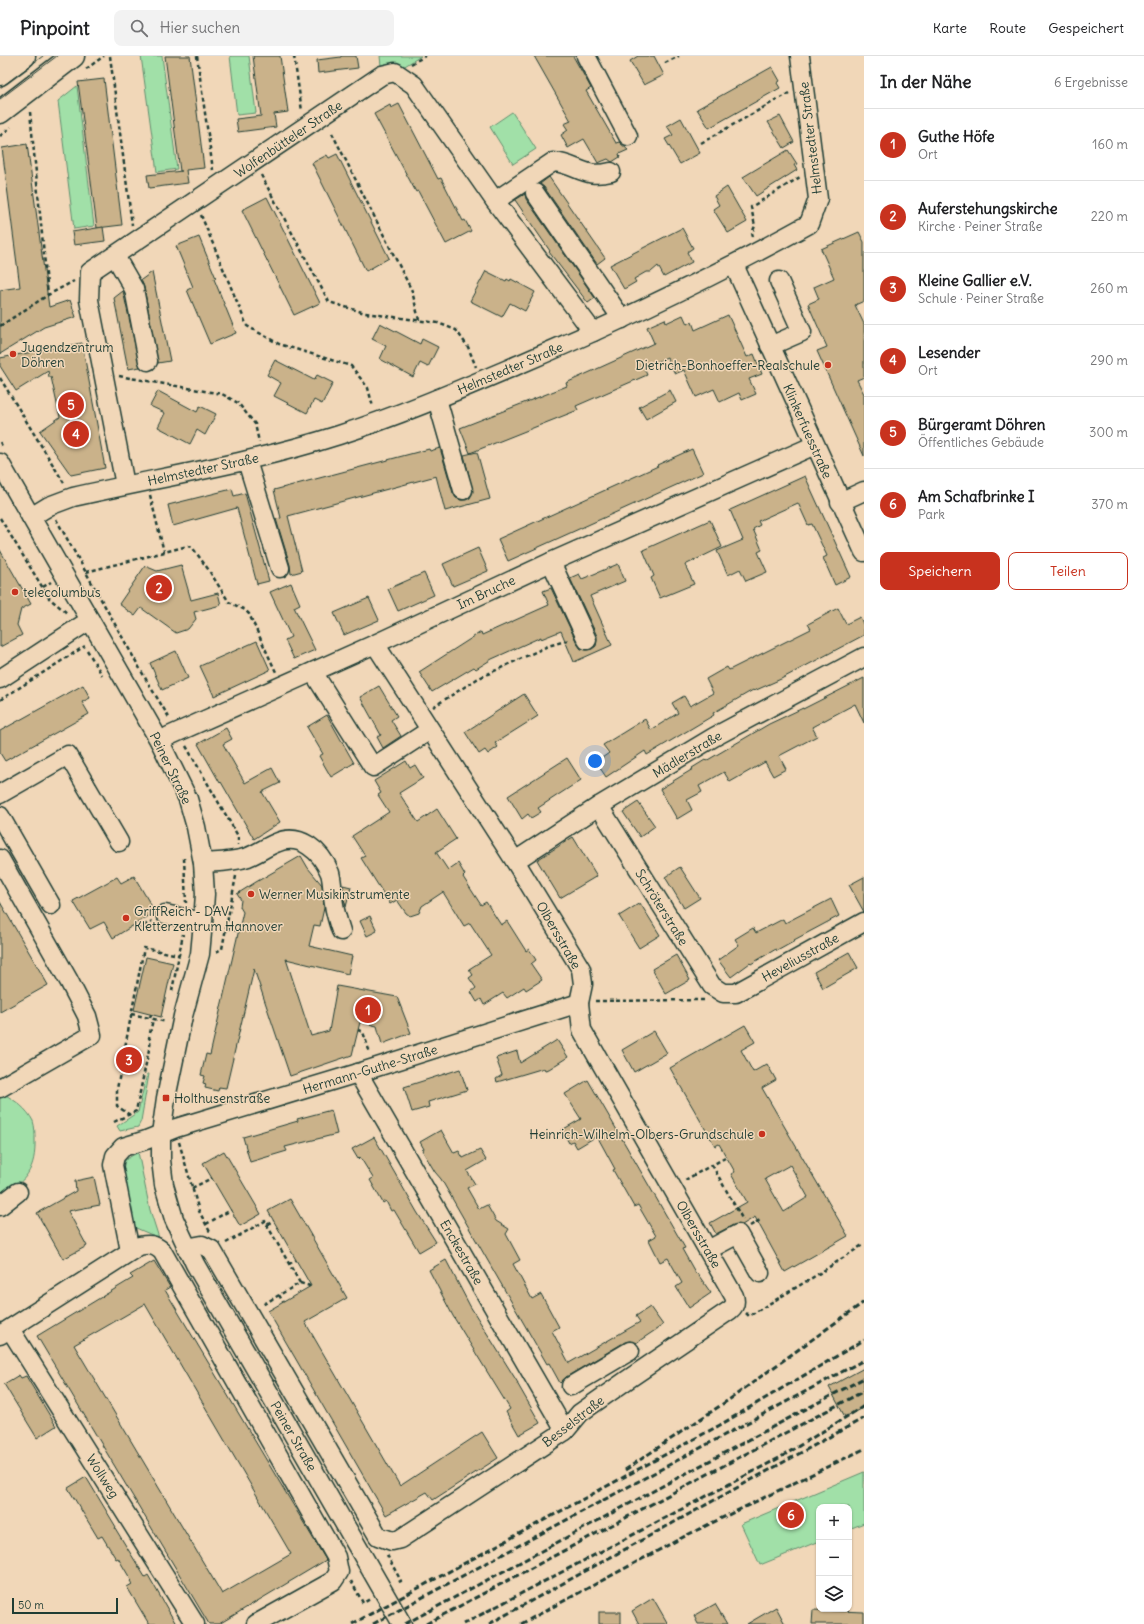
<!DOCTYPE html>
<html lang="de">
<meta charset="utf-8">
<style>
:root{--surface:#fff;--page:#f2f2f2;--text:#202124;--muted:#757577;--line:#e0e0e0;--accent:#c8321e}
body{margin:0;font-family:Delius,sans-serif;background:var(--page);color:var(--text)}
.controls{position:absolute;right:12px;bottom:12px;display:grid;overflow:hidden;border-radius:8px;box-shadow:0 1px 3px #0004}
.controls button{width:36px;height:36px;display:grid;place-items:center;padding:0;border:0;border-bottom:1px solid var(--line);background:var(--surface);color:var(--text);font:20px sans-serif}
.scale{position:absolute;left:12px;bottom:10px;width:106px;box-sizing:border-box;padding-left:4px;border:2px solid #1f3d34;border-top:0;font-size:11px;line-height:14px;white-space:nowrap;color:#1f3d34;-webkit-text-stroke:3px #f1d7b8;paint-order:stroke}
.you{position:absolute;left:595px;top:705px;width:14px;height:14px;margin:-10px;border:3px solid #fff;border-radius:50%;background:#1a73e8;box-shadow:0 0 0 6px #1a73e833}
.badge{display:grid;place-items:center;width:26px;height:26px;border-radius:50%;background:var(--accent);color:#fff;font-size:13px;font-weight:700}
.pin{position:absolute;translate:-50% -50%;border:2px solid #fff;box-shadow:0 1px 4px #0006}
.list{margin:0;padding:0;list-style:none}
h2{display:flex;justify-content:space-between;align-items:center;height:52px;margin:0;padding:0 16px;font-size:17px}
h2 small{font-size:13px;font-weight:400;color:var(--muted)}
.list li{display:grid;grid-template-columns:26px 1fr auto;gap:12px;align-items:center;box-sizing:border-box;height:72px;padding:0 16px;border-top:1px solid var(--line)}
.list b{display:block;font-size:15px;white-space:nowrap}
.list p{margin:0;font-size:13px;white-space:nowrap;color:var(--muted)}
.list em{font-size:13px;font-style:normal;color:var(--muted)}
.actions{display:flex;gap:8px;padding:12px 16px}
.actions a{flex:1;padding:9px 0;border:1px solid var(--accent);border-radius:8px;text-align:center;font-size:14px;color:var(--accent)}
.actions .main{background:var(--accent);color:#fff}
.icon{flex:none;width:22px;height:22px;fill:none;stroke:currentColor;stroke-width:2;stroke-linecap:round;stroke-linejoin:round}
.map{position:relative;flex:none;width:864px;height:1568px;overflow:hidden}
header{display:flex;align-items:center;gap:24px;box-sizing:border-box;height:56px;padding:0 20px;background:var(--surface);border-bottom:1px solid var(--line)}
header strong{font-size:19px}
nav{display:flex;gap:22px;margin-inline-start:auto;font-size:14px}
.search{width:280px;height:36px;background:var(--page);display:flex;align-items:center;gap:10px;box-sizing:border-box;padding:0 14px;border-radius:8px;color:var(--muted);font-size:15px}
main{display:flex}
aside{flex:1;background:var(--surface)}
.map>svg:first-child{display:block}
</style>
<header>
<strong>Pinpoint</strong>
<div class="search"><svg class="icon" aria-label="search" viewBox="0 0 24 24"><circle cx="10" cy="10" r="6"/><path d="M15 15l6 6"/></svg>Hier suchen</div>
<nav><a>Karte</a><a>Route</a><a>Gespeichert</a></nav>
</header>
<main>
<div class="map">
<svg width="864" height="1568" viewBox="0 0 864 1568">
<rect width="100%" height="100%" fill="#f1d7b8"/>
<filter id="ink" filterUnits="userSpaceOnUse"><feTurbulence type="fractalNoise" baseFrequency=".025" numOctaves="2"/><feDisplacementMap in="SourceGraphic" scale="8" xChannelSelector="R" yChannelSelector="G"/><feConvolveMatrix kernelMatrix="1 2 1 2 8 2 1 2 1" color-interpolation-filters="sRGB"/></filter>
<g filter="url(#ink)">
<g fill="#a1e0a8" stroke="#608e6e">
<polygon points="141,0 162,0 177,113 157,116"/>
<polygon points="230,0 249,0 256,57 237,59"/>
<polygon points="380,0 421,0 395,16 382,19"/>
<polygon points="77,30 94,170 74,173 58,45"/>
<polygon points="512,56 536,93 513,108 490,71"/>
<polygon points="147,1018 149,1018 141,1065 138,1071 120,1075 117,1070 138,1056"/>
<path d="M 4,1038 C 16,1045 27,1053 33,1065 C 35,1071 35,1078 35,1084 C 36,1112 26,1128 0,1138 L 0,1040 Z"/>
<polygon points="138,1096 150,1154 159,1182 136,1172 132,1167 122,1118 125,1104"/>
<polygon points="864,1416 864,1467 849,1473 849,1451 819,1451 819,1485 760,1509 741,1468"/>
</g>
<g fill="#cab28a" stroke="#1f3d34" fill-rule="evenodd">
<polygon points="165,0 190,0 204,112 186,114 188,127 149,132 147,119 182,115 180,115"/>
<polygon points="253,0 280,0 288,56 274,58 276,71 238,76 236,63 261,60"/>
<polygon points="341,0 356,0 358,12 318,17 317,4 341,1"/>
<polygon points="534,0 573,0 591,32 586,35 616,87 619,86 628,94 619,98 620,101 612,106 608,103 598,107 584,83 568,92 561,79 568,74 564,68 571,65"/>
<polygon points="638,0 654,0 664,19 644,29 630,5"/>
<polygon points="772,11 780,25 777,27 780,32 709,72 697,53"/>
<polygon points="104,23 122,169 97,172 78,26"/>
<polygon points="399,48 438,123 441,122 463,165 465,164 471,175 446,188 418,135 416,136 374,58 390,49 391,52"/>
<polygon points="780,60 794,86 784,92 768,66"/>
<polygon points="681,62 700,97 680,108 665,83 673,79 667,70"/>
<polygon points="27,88 49,251 70,244 76,261 44,271 0,298 0,234 20,231 2,92"/>
<polygon points="788,94 797,108 794,109 797,114 756,140 743,121"/>
<polygon points="337,98 389,202 366,215 312,107 327,99 329,102"/>
<polygon points="549,121 605,202 597,208 544,131 540,128"/>
<polygon points="727,131 747,166 728,177 713,153 719,149 714,140"/>
<polygon points="525,138 526,143 595,242 588,247 549,196 550,195 515,144"/>
<polygon points="267,141 320,247 294,259 242,154"/>
<polygon points="103,171 105,185 74,189 72,176"/>
<polygon points="682,172 693,192 687,196 692,206 664,221 658,210 651,216 646,216 634,223 636,226 624,233 610,209"/>
<polygon points="859,176 864,186 864,245 855,249 864,268 864,321 857,324 864,338 864,400 817,295 827,291 808,248 819,243 814,231 834,222 821,193"/>
<polygon points="199,181 216,222 214,223 236,277 210,288 187,234 193,231 176,190"/>
<polygon points="486,215 506,225 507,223 510,225 511,223 535,236 525,255 510,247 502,261 470,245"/>
<polygon points="152,216 170,305 158,307 144,231 141,224"/>
<polygon points="123,235 140,311 128,313 114,242"/>
<polygon points="683,259 687,268 692,266 695,274 728,259 747,301 754,298 762,318 749,323 756,338 742,344 739,337 720,346 714,333 696,341 684,314 675,318 667,301 644,312 647,319 576,350 578,354 470,397 460,372 567,330 566,327 654,287 647,271 665,263 666,267"/>
<polygon points="380,267 420,288 422,283 438,291 428,311 420,307 413,321 380,303 386,290 372,283"/>
<polygon points="82,287 105,412 71,419 40,375 60,361 51,321 49,321 48,315 16,335 0,310 0,302"/>
<polygon points="275,304 314,324 317,319 333,327 322,348 314,344 307,357 274,340 281,327 267,319"/>
<polygon points="670,334 676,346 646,363 639,351"/>
<polygon points="158,335 197,356 200,350 216,358 205,379 197,374 190,388 158,371 165,357 150,350"/>
<polygon points="440,392 453,437 456,442 461,444 466,444 470,442 473,436 464,399 477,396 490,443 445,455 436,420 288,460 302,515 291,518 290,509 276,463 281,462 274,434 429,393 430,395"/>
<polygon points="692,393 703,417 508,505 498,483 658,410 657,409"/>
<polygon points="805,420 851,521 835,529 823,502 827,500 812,468 808,469 798,447 758,465 760,469 753,473 762,494 758,496 767,516 746,525 740,513 728,519 717,495 743,484 730,454"/>
<polygon points="232,433 234,440 245,437 269,525 257,528 237,452 173,470 168,449"/>
<polygon points="710,464 722,491 685,509 694,528 660,542 651,522 654,520 643,494"/>
<polygon points="478,492 488,515 453,530 443,508"/>
<polygon points="0,494 31,548 21,553 17,569 22,579 0,591"/>
<polygon points="618,508 625,525 590,540 612,589 574,606 561,575 541,583 541,581 492,603 476,613 474,611 432,636 419,616 481,576 482,579 549,549 543,535 551,532 578,589 581,593 586,594 592,593 596,590 597,585 597,580 570,522 579,518 582,523"/>
<polygon points="181,509 191,544 218,537 221,549 194,556 196,563 188,573 176,577 141,552 135,560 119,548 145,510 157,515"/>
<polygon points="424,517 434,539 398,555 388,533"/>
<polygon points="291,527 300,548 294,551 315,594 294,603 285,584 291,581 270,536"/>
<polygon points="369,542 379,564 344,579 334,557"/>
<polygon points="838,552 846,568 860,561 864,570 864,579 781,623 754,635 753,634 713,657 714,659 647,699 645,695 606,721 596,706 609,697 603,689 645,663 651,674 678,657 672,647 684,640 690,650 713,637 706,623 727,611 729,614 811,573 808,568"/>
<polygon points="257,585 270,614 214,640 200,610"/>
<polygon points="176,595 188,622 162,634 150,607"/>
<polygon points="864,622 864,667 855,648 812,671 817,680 779,700 786,713 773,720 765,706 730,726 724,716 699,730 702,736 687,744 692,754 677,763 660,733 693,713 692,712 705,704 706,705 769,668 803,652 803,653"/>
<polygon points="83,629 90,642 82,646 89,658 5,705 0,697 0,675"/>
<polygon points="379,630 397,660 391,664 401,680 383,692 377,681 381,679 360,641"/>
<polygon points="524,638 538,660 495,687 498,691 488,698 485,694 479,698 465,676"/>
<polygon points="327,659 354,707 331,721 319,700 323,698 307,671"/>
<polygon points="226,672 232,683 223,688 245,727 272,712 280,727 262,736 280,766 254,783 221,726 220,727 198,688"/>
<polygon points="567,702 581,724 538,752 541,756 531,762 528,758 522,763 508,740"/>
<polygon points="406,705 410,712 415,709 423,722 399,737 418,766 437,753 456,783 436,796 448,814 458,807 465,819 463,821 481,849 486,846 501,869 507,865 526,895 529,893 536,904 531,908 542,924 526,934 524,931 507,942 503,937 484,949 481,943 477,946 471,936 476,932 469,922 473,919 469,913 491,899 470,867 464,870 443,836 422,850 419,857 410,860 406,857 397,844 390,848 361,802 365,800 352,780 389,756 378,739 381,737 374,725"/>
<polygon points="638,746 655,770 640,781 623,756"/>
<polygon points="573,781 597,820 560,842 537,804"/>
<polygon points="301,800 308,812 322,829 324,852 320,870 314,869 309,890 352,900 348,918 286,903 311,980 329,975 337,930 397,941 411,977 382,988 377,970 360,966 352,999 290,1020 254,913 226,1032 219,1031 218,1035 205,1032 206,1028 203,1027 205,1020 201,1019 206,998 210,999 243,856 240,851 241,844 237,838 256,826"/>
<polygon points="680,811 700,842 684,852 665,821"/>
<polygon points="134,820 155,856 113,882 104,866 90,873 73,845 117,821 121,827"/>
<polygon points="864,821 864,856 849,829"/>
<polygon points="343,829 351,831 346,851 344,843"/>
<polygon points="831,843 839,860 794,884 795,885 777,895 776,893 751,908 750,907 731,921 718,904 739,889 735,883 753,872 756,877 783,863 785,867"/>
<polygon points="0,846 48,929 0,956"/>
<polygon points="640,847 660,879 639,892 619,860"/>
<polygon points="370,860 377,875 367,880 360,865"/>
<polygon points="849,896 858,912 823,932 814,916"/>
<polygon points="676,899 690,924 666,938 652,913"/>
<polygon points="146,901 173,907 161,961 134,954"/>
<path d="M 745,969 L 755,986 L 741,994 L 753,1016 L 767,1008 L 776,1024 L 762,1032 L 848,1180 L 785,1216 L 755,1161 L 742,1169 L 733,1169 L 716,1178 L 710,1167 L 747,1146 L 731,1118 L 735,1116 L 719,1088 L 715,1090 L 670,1012 ZM 790,1109 L 808,1141 L 784,1156 L 765,1123 Z"/>
<polygon points="654,975 667,997 634,1016 622,994"/>
<polygon points="557,984 568,1001 549,1013 545,1014 544,1012 497,1026 496,1023 502,1019 496,1002 517,995 520,1007"/>
<polygon points="460,1013 467,1034 428,1046 429,1051 412,1056 404,1031"/>
<polygon points="588,1024 685,1192 682,1193 696,1218 697,1217 711,1237 689,1252 676,1231 682,1227 668,1202 660,1206 649,1184 656,1180 638,1149 634,1151 613,1114 615,1113 597,1080 577,1092 573,1085 569,1087 562,1074 581,1063 565,1038"/>
<polygon points="331,1054 337,1078 285,1091 287,1095 250,1106 243,1081 298,1065 297,1063"/>
<polygon points="441,1074 454,1097 459,1095 463,1102 480,1094 486,1104 467,1115 475,1128 467,1132 479,1153 487,1149 496,1165 509,1173 506,1178 520,1204 513,1208 532,1243 541,1238 559,1271 552,1275 569,1307 640,1266 636,1260 650,1251 663,1269 636,1287 630,1285 625,1286 566,1321 560,1327 549,1307 547,1308 441,1123 435,1116 422,1094 424,1093 420,1086"/>
<polygon points="374,1081 417,1156 436,1186 419,1196 394,1154 391,1155 386,1145 383,1147 370,1124 373,1122 360,1101 358,1103 352,1093"/>
<polygon points="224,1095 261,1158 240,1170 203,1107"/>
<polygon points="94,1121 100,1149 68,1155 87,1190 63,1203 37,1157 76,1135 75,1125"/>
<polygon points="290,1143 347,1242 305,1266 400,1430 482,1376 498,1402 433,1444 427,1436 386,1459 268,1255 311,1230 268,1155"/>
<polygon points="446,1204 470,1250 518,1327 517,1327 540,1367 519,1379 506,1356 510,1353 453,1260 429,1214"/>
<path d="M 154,1205 L 170,1231 L 165,1234 L 326,1504 L 219,1568 L 209,1568 L 37,1280 L 133,1222 L 130,1219 ZM 145,1248 L 291,1498 L 222,1538 L 74,1289 Z"/>
<polygon points="864,1312 864,1351 845,1361 829,1331"/>
<polygon points="19,1319 21,1322 26,1320 56,1370 37,1382 4,1328"/>
<polygon points="86,1421 116,1471 115,1472 129,1495 145,1521 148,1519 176,1568 149,1568 127,1531 132,1528 130,1525 131,1524 118,1502 116,1503 102,1480 98,1482 68,1432"/>
<polygon points="653,1542 668,1568 639,1568 632,1555"/>
<polygon points="715,1548 727,1568 698,1568 694,1560"/>
<polygon points="776,1551 785,1568 747,1568"/>
<polygon points="813,1554 864,1556 864,1568 812,1568"/>
<rect x="599" y="1556" width="22" height="12"/>
</g>
<g fill="none" stroke-linecap="round" stroke-linejoin="round">
<defs>
<g id="minor">
<polyline points="1,0 8,12"/>
<polyline points="586,0 628,80"/>
<polyline points="535,137 622,263"/>
<path d="M 495,145 L 553,106 C 578,108 583,123 611,116"/>
<polyline points="115,200 134,233 148,305"/>
<polyline points="734,209 864,496"/>
<polyline points="770,290 802,276 779,225"/>
<polyline points="437,343 463,434"/>
<polyline points="247,405 280,512"/>
<polyline points="0,407 160,686 188,743 196,771 203,807 205,838 203,866 200,898 183,960 166,1042 161,1078 161,1104 164,1129 174,1163 195,1208 402,1568"/>
<polyline points="125,429 89,244 90,216 382,19 395,16 414,29 495,145 593,276"/>
<polyline points="840,446 864,435"/>
<path d="M 31,461 L 49,450 L 73,441 C 162,421 252,407 339,379 C 401,359 461,333 520,308 C 619,266 715,220 809,168 L 818,143 L 800,0"/>
<polyline points="551,506 587,584"/>
<polyline points="313,616 373,711 430,674"/>
<polyline points="0,623 90,564"/>
<polyline points="160,686 169,680 375,588 551,506 815,389"/>
<polyline points="0,738 68,699 119,786"/>
<polyline points="599,750 712,930 723,937 736,937 864,866"/>
<polyline points="0,760 51,849"/>
<polyline points="0,803 69,925 87,960 92,979 0,1032"/>
<polyline points="515,805 599,750 714,681 864,601"/>
<path d="M 203,807 C 218,806 234,806 248,801 C 258,797 266,791 276,787 C 300,776 321,795 330,817 C 333,827 332,838 334,848 C 335,857 338,866 341,875"/>
<polyline points="165,858 203,866"/>
<polyline points="358,1017 565,1375"/>
<polyline points="0,1150 18,1136"/>
<path d="M 186,1192 L 202,1189 L 212,1194 L 378,1480 L 392,1485 L 400,1483 L 565,1375 L 580,1357 L 627,1324 L 730,1254 C 735,1250 736,1246 734,1240 L 582,974 L 579,947 L 583,928 L 581,913 L 515,805 L 375,588"/>
<polyline points="708,1194 738,1178 760,1217"/>
<polyline points="130,1195 113,1109 115,1100 123,1091 146,1084 176,1072 358,1017 579,947"/>
<polyline points="10,1273 195,1568"/>
<path d="M 0,1279 L 139,1190 C 149,1188 154,1188 162,1195 L 336,1501 L 339,1516 L 333,1525 L 256,1568"/>
<polyline points="571,1330 630,1295"/>
</g>
<g id="major">
<polyline points="0,18 24,0"/>
<polyline points="0,56 73,0"/>
</g>
</defs>
<use href="#minor" stroke="#1f3d34" stroke-width="21"/>
<use href="#major" stroke="#1f3d34" stroke-width="25"/>
<g stroke="#1f3d34" stroke-width="2.5" stroke-dasharray="4 3" stroke-linecap="butt">
<polyline points="110,0 132,169"/>
<polyline points="197,0 213,114"/>
<polyline points="294,0 302,55"/>
<polyline points="665,7 679,0"/>
<polyline points="411,8 425,0"/>
<polyline points="86,13 104,0"/>
<polyline points="30,56 48,239"/>
<polyline points="332,77 412,235 419,264"/>
<polyline points="0,80 11,71"/>
<polyline points="701,87 789,37"/>
<polyline points="261,119 329,246 365,257 438,267 456,274 468,291 476,311"/>
<polyline points="201,159 247,270 279,288 351,310 368,332 373,351"/>
<polyline points="753,181 752,177 755,170 751,151 800,121"/>
<polyline points="0,270 48,239 74,225"/>
<polyline points="119,320 222,338 238,347 255,368 259,386"/>
<polyline points="0,322 64,427"/>
<polyline points="0,386 3,392"/>
<polyline points="150,439 164,496"/>
<polyline points="0,462 49,542 67,557"/>
<polyline points="56,463 148,627 170,663"/>
<polyline points="86,516 188,490 192,491 208,513 229,546 245,554 249,558 276,616"/>
<polyline points="43,531 51,526"/>
<polyline points="87,594 102,619"/>
<polyline points="0,644 85,590"/>
<polyline points="433,651 477,623 548,590 569,584"/>
<polyline points="186,690 238,780 238,789"/>
<polyline points="184,802 186,847"/>
<polyline points="134,869 136,874 152,865"/>
<polyline points="226,872 239,875"/>
<polyline points="216,896 222,893 236,820"/>
<polyline points="172,935 183,878"/>
<polyline points="595,945 704,944"/>
<polyline points="131,958 150,962"/>
<polyline points="151,958 150,962 166,966"/>
<polyline points="358,974 363,976 370,997"/>
<polyline points="130,1059 117,1050 117,1033 144,892 179,899"/>
<polyline points="114,1066 136,1055 151,984 149,982 153,963"/>
<polyline points="179,1086 199,1155 210,1176"/>
<polyline points="712,1109 743,1164"/>
<polyline points="685,1124 725,1102"/>
<polyline points="192,1132 212,1122"/>
<polyline points="206,1168 231,1154"/>
<polyline points="267,1169 273,1165"/>
<polyline points="750,1170 760,1164"/>
<polyline points="226,1187 265,1165 267,1169 300,1227 262,1249"/>
<polyline points="289,1208 296,1204"/>
<polyline points="300,1227 310,1230"/>
<polyline points="279,1239 283,1246"/>
<polyline points="746,1257 749,1260 820,1217 864,1188"/>
<polyline points="387,1499 401,1525 396,1527"/>
<polyline points="351,1525 363,1547 370,1543"/>
</g>
<use href="#minor" stroke="#f1d7b8" stroke-width="18"/>
<use href="#major" stroke="#f1d7b8" stroke-width="22"/>
<g stroke="#1f3d34" stroke-width="1">
<polyline points="0,32 43,0"/>
<polyline points="0,43 57,0"/>
</g>
<g stroke="#1f3d34" stroke-width="3" stroke-dasharray="6 3" stroke-linecap="butt">
<polyline points="625,1414 730,1343 864,1246"/>
<polyline points="352,1568 720,1369 864,1284"/>
<polyline points="373,1568 864,1304"/>
<polyline points="405,1568 864,1322"/>
<polyline points="426,1568 864,1335"/>
<polyline points="463,1568 781,1401 864,1350"/>
<polyline points="489,1568 864,1362"/>
<polyline points="521,1568 689,1478 864,1393"/>
</g>
</g>
</g>
<g fill="#c8321e" stroke="#f1d7b8" stroke-width="1.5">
<circle cx="13" cy="298" r="4"/>
<circle cx="828" cy="309" r="4"/>
<circle cx="15" cy="536" r="4"/>
<circle cx="251" cy="838" r="4"/>
<circle cx="126" cy="862" r="4"/>
<rect x="162" y="1038" width="8" height="8" rx="2"/>
<circle cx="762" cy="1078" r="4"/>
</g>
<g text-anchor="middle" stroke-width="3" stroke-linejoin="round" paint-order="stroke">
<g font-size="13" fill="#1f3d34" stroke="#f1d7b8">
<text transform="translate(810 82) rotate(-97)" y="5">Helmstedter Straße</text>
<text transform="translate(288 83) rotate(-34)" y="5">Wolfenbütteler Straße</text>
<text transform="translate(510 312) rotate(-23)" y="5">Helmstedter Straße</text>
<text transform="translate(808 375) rotate(66)" y="5">Klinkerfuesstraße</text>
<text transform="translate(203 413) rotate(-12)" y="5">Helmstedter Straße</text>
<text transform="translate(486 536) rotate(-25)" y="5">Im Bruche</text>
<text transform="translate(687 698) rotate(-31)" y="5">Mädlerstraße</text>
<text transform="translate(171 712) rotate(64)" y="5">Peiner Straße</text>
<text transform="translate(662 851) rotate(58)" y="5">Schröterstraße</text>
<text transform="translate(559 879) rotate(60)" y="5">Olbersstraße</text>
<text transform="translate(800 901) rotate(-29)" y="5">Heveliusstraße</text>
<text transform="translate(370 1013) rotate(-17)" y="5">Hermann-Guthe-Straße</text>
<text transform="translate(699 1178) rotate(60)" y="5">Olbersstraße</text>
<text transform="translate(462 1196) rotate(60)" y="5">Enckestraße</text>
<text transform="translate(573 1365) rotate(-38)" y="5">Besselstraße</text>
<text transform="translate(294 1380) rotate(60)" y="5">Peiner Straße</text>
<text transform="translate(103 1420) rotate(58)" y="5">Wollweg</text>
</g>
<g font-size="13" fill="#1f3d34" stroke="#f1d7b8" text-anchor="start">
<text x="21" y="296">Jugendzentrum<tspan x="21" dy="15">Döhren</tspan></text>
<text x="820" y="314" text-anchor="end">Dietrich-Bonhoeffer-Realschule</text>
<text x="23" y="541">telecolumbus</text>
<text x="259" y="843">Werner Musikinstrumente</text>
<text x="134" y="860">GriffReich - DAV<tspan x="134" dy="15">Kletterzentrum Hannover</tspan></text>
<text x="174" y="1047">Holthusenstraße</text>
<text x="754" y="1083" text-anchor="end">Heinrich-Wilhelm-Olbers-Grundschule</text>
</g>
</g>
</svg>
<div class="controls">
<button>+</button>
<button>−</button>
<button><svg class="icon" aria-label="layers" viewBox="0 0 24 24"><path d="M12 4l9 5-9 5-9-5zM3 14l9 5 9-5"/></svg></button>
</div>
<div class="scale">50 m</div>
<div class="you"></div>
<div class="pin badge" style="left:368px;top:954px">1</div>
<div class="pin badge" style="left:159px;top:532px">2</div>
<div class="pin badge" style="left:129px;top:1004px">3</div>
<div class="pin badge" style="left:76px;top:378px">4</div>
<div class="pin badge" style="left:71px;top:349px">5</div>
<div class="pin badge" style="left:791px;top:1459px">6</div>
</div>
<aside>
<h2>In der Nähe<small>6 Ergebnisse</small></h2>
<ul class="list">
<li><span class="badge">1</span><div><b>Guthe Höfe</b><p>Ort</p></div><em>160 m</em></li>
<li><span class="badge">2</span><div><b>Auferstehungskirche</b><p>Kirche · Peiner Straße</p></div><em>220 m</em></li>
<li><span class="badge">3</span><div><b>Kleine Gallier e.V.</b><p>Schule · Peiner Straße</p></div><em>260 m</em></li>
<li><span class="badge">4</span><div><b>Lesender</b><p>Ort</p></div><em>290 m</em></li>
<li><span class="badge">5</span><div><b>Bürgeramt Döhren</b><p>Öffentliches Gebäude</p></div><em>300 m</em></li>
<li><span class="badge">6</span><div><b>Am Schafbrinke I</b><p>Park</p></div><em>370 m</em></li>
</ul>
<div class="actions"><a class="main">Speichern</a><a>Teilen</a></div>
</aside>
</main>
